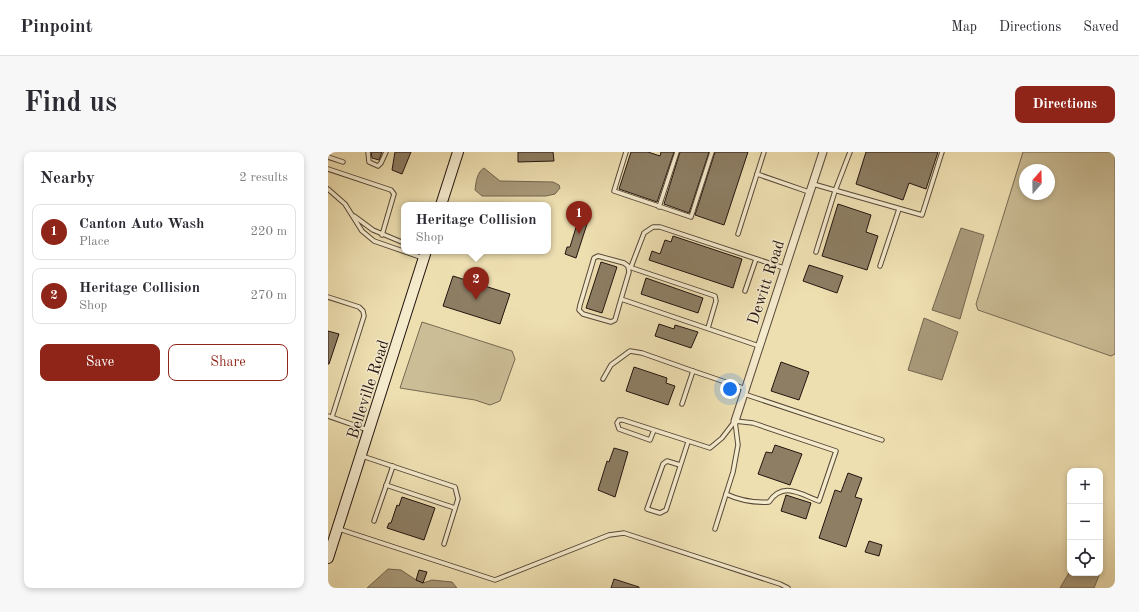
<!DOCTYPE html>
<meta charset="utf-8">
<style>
:root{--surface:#fff;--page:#f7f7f7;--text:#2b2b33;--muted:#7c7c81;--line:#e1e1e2;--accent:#8f2418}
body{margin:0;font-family:"Old Standard TT",serif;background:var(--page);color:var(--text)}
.controls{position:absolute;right:12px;bottom:12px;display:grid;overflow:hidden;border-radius:8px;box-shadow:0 2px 6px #0003}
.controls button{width:36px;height:36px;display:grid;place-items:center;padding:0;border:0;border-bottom:1px solid var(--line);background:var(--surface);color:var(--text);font:20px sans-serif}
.compass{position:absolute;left:691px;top:12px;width:36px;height:36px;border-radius:50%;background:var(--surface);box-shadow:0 2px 6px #0003;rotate:20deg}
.you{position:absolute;left:402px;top:237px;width:14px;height:14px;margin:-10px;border:3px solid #fff;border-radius:50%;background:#1a73e8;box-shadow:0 0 0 6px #1a73e833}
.badge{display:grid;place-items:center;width:26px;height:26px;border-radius:50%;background:var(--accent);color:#fff;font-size:13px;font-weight:700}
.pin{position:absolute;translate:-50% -33px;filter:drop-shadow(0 1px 2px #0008)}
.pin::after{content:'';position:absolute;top:21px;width:14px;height:12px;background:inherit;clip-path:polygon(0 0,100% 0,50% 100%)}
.popup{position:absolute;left:73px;top:50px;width:150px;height:52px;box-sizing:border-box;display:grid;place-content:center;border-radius:8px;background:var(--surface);filter:drop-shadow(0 1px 3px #0005);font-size:13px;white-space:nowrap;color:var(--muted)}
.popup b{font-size:15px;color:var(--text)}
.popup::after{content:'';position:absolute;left:50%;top:100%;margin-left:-8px;border:8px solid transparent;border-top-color:var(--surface)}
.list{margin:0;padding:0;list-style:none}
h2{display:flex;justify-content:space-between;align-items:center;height:52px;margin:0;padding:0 16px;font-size:17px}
h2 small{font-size:13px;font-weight:400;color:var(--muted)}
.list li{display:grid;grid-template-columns:26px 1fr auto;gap:12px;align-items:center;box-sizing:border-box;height:56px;margin:0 8px 8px;padding:0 8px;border:1px solid var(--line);border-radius:8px}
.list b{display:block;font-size:15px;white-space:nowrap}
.list p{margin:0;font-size:13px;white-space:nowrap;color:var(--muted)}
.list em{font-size:13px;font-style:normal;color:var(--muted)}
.actions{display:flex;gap:8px;padding:12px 16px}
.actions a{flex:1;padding:9px 0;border:1px solid var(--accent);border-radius:8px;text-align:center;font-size:14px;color:var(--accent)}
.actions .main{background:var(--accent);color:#fff}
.icon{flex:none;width:22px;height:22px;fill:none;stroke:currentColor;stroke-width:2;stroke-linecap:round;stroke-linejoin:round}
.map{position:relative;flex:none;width:787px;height:436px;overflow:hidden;border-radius:8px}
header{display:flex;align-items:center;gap:24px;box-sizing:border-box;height:56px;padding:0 20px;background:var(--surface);border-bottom:1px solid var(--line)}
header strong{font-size:19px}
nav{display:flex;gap:22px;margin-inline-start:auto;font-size:14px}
.intro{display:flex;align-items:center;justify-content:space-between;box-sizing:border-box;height:96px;padding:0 24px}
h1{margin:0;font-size:28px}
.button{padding:10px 18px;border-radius:8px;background:var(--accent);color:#fff;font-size:14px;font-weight:700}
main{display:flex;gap:24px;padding:0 24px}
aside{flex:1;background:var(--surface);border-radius:8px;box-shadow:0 2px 6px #0003}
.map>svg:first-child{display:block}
</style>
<header>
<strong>Pinpoint</strong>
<nav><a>Map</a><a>Directions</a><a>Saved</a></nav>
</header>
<div class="intro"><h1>Find us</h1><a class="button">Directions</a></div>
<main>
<aside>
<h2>Nearby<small>2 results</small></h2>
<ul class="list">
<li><span class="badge">1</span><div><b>Canton Auto Wash</b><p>Place</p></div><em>220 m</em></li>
<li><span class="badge">2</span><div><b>Heritage Collision</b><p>Shop</p></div><em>270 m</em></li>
</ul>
<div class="actions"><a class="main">Save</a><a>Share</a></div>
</aside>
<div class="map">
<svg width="787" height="436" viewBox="0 0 787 436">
<rect width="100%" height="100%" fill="#eedfb1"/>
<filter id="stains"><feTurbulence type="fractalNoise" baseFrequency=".005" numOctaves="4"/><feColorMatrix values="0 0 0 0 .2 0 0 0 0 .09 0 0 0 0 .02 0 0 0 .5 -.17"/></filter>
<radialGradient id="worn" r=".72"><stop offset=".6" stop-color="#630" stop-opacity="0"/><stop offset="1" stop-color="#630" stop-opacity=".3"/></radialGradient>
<g fill="#cbbd96" stroke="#776953" fill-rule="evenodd">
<path d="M 695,0 L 787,0 L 787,202 L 783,204 L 650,158 L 648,152 ZM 697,18 L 721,18 L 721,42 L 697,42 Z"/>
<polygon points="94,170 184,199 187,207 172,249 162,253 147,248 72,236"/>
</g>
<g fill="#a99a7a" stroke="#736550">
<path d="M 156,16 L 172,29 L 225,30 L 231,33 L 232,36 L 227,42 L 218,44 L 154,44 L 147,38 C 148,30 149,20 156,16 Z"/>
<polygon points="633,76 656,83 632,167 604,158"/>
<polygon points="596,166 630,180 614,228 580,218"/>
<polygon points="60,417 73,418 88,428 95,431 104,428 124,430 129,436 39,436"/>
<polygon points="742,419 742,421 772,421 766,436 732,436"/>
</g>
<g fill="#8d7e64" stroke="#231510">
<polygon points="43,0 54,0 51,8 44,6"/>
<polygon points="67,0 83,0 74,22 64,18"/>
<polygon points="190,0 225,0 226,9 190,10"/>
<polygon points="303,0 320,0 332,4 333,0 346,0 329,50 291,37"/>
<polygon points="352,0 381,0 361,61 336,52"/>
<polygon points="387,0 420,0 396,73 367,63"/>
<polygon points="538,0 610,0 598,37 581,31 575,48 528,32"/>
<polygon points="510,52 543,63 538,80 550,84 539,118 494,104"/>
<polygon points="253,59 260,62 257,69 260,69 248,106 237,102 239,95 242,95"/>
<polygon points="345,84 414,107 405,136 321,108 324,99 332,102 337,88 343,90"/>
<polygon points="273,110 289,115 274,161 258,156"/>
<polygon points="481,113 515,124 509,141 475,129"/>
<polygon points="125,124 182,142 172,172 115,154"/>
<polygon points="318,126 375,146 370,161 313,142"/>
<polygon points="331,172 346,177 347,173 370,180 363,196 327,184"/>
<polygon points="0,179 11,182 1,212 0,212"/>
<polygon points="453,210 481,220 471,248 443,239"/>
<polygon points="306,215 339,226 338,231 347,234 340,253 298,239"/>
<polygon points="447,293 474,302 462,333 430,322 438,300 444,301"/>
<polygon points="286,296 300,300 287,345 270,338 279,309 281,310"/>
<polygon points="520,321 534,326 527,345 534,347 518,395 491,386 507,338 513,340"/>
<polygon points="458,343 483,351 478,367 453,359"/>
<polygon points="74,345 107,356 96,388 59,376 61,371 63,371 69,353 71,354"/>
<polygon points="541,389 554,393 551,404 537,400"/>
<polygon points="91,418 99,420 95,431 88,428"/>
<polygon points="286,427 311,435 311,436 283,436"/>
</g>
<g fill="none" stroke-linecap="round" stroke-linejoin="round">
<defs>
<g id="lane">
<polyline points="40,0 41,10 50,14 53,11 58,0"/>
<polyline points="298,0 286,39 363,65 384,0"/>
<polyline points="0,5 15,10"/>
<polyline points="0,17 63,38 66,42 54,83"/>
<polyline points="429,22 481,40"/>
<polyline points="485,32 594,63 614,0"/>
<polyline points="0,37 17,52 34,79 46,89 95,106"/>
<polyline points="331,55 349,0"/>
<polyline points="26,64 45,78 76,91"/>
<polyline points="410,82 436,0"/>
<polyline points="488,100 507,39 522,0"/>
<polyline points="552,114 571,57"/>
<polyline points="301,115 387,144 388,149 380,176"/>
<polyline points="303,115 316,81 325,75 332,75 456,116"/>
<polyline points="417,139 428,107"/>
<polyline points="0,145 31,155 35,159 36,164 4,265"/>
<polyline points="293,147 301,120 300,114 296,111 270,104 266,106 252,153 251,158 255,162 283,170 287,168 293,147 431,194"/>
<polyline points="275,227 283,213 302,199 314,201 365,219"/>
<polyline points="416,242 554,288"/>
<polyline points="354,252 365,219 418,237"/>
<polyline points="0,264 40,278"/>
<polyline points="326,278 322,288 291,277 289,271 291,268 295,268 382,296 394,286 407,269"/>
<polyline points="34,304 127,335 130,347 116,392"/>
<polyline points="352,313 339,309 335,312 319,357 332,361 338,358 360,290"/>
<polyline points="58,333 127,356"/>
<path d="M 398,342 C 413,349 425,351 441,350 C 455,329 472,342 491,349 L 508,299 L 425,271 L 407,269"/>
<polyline points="46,369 65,314"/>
<polyline points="11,377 167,428 281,383 296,381 452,432 460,436"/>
<polyline points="387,377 405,320 410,293 407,269"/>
</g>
<polyline id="street" points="407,269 495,0"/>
<g id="secondary">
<polyline points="113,53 130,0"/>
<polyline points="0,406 98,99"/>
</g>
</defs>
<use href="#lane" stroke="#564838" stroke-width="5.5"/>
<use href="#street" stroke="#564838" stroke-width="9"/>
<use href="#secondary" stroke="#231510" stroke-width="12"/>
<use href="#lane" stroke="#f4eacc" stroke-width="3.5"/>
<use href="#street" stroke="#f4eacc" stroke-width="7"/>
<use href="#secondary" stroke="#f4eacc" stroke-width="10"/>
</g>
<g text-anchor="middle" stroke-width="3" stroke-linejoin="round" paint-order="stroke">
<g font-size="16" fill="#231510" stroke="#f4eacc">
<text transform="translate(437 130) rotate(-72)" y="6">Dewitt Road</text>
<text transform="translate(39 237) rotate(-72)" y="6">Belleville Road</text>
</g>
</g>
<rect width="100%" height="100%" filter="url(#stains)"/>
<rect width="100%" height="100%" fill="url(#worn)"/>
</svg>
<div class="controls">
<button>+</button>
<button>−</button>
<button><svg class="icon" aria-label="locate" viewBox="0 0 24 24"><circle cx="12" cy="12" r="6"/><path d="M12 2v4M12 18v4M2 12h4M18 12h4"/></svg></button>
</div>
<svg class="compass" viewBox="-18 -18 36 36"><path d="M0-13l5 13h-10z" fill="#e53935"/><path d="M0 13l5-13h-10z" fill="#7c7c81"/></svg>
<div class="you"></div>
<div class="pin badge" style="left:251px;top:82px">1</div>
<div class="pin badge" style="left:148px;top:148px">2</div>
<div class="popup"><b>Heritage Collision</b>Shop</div>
</div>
</main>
